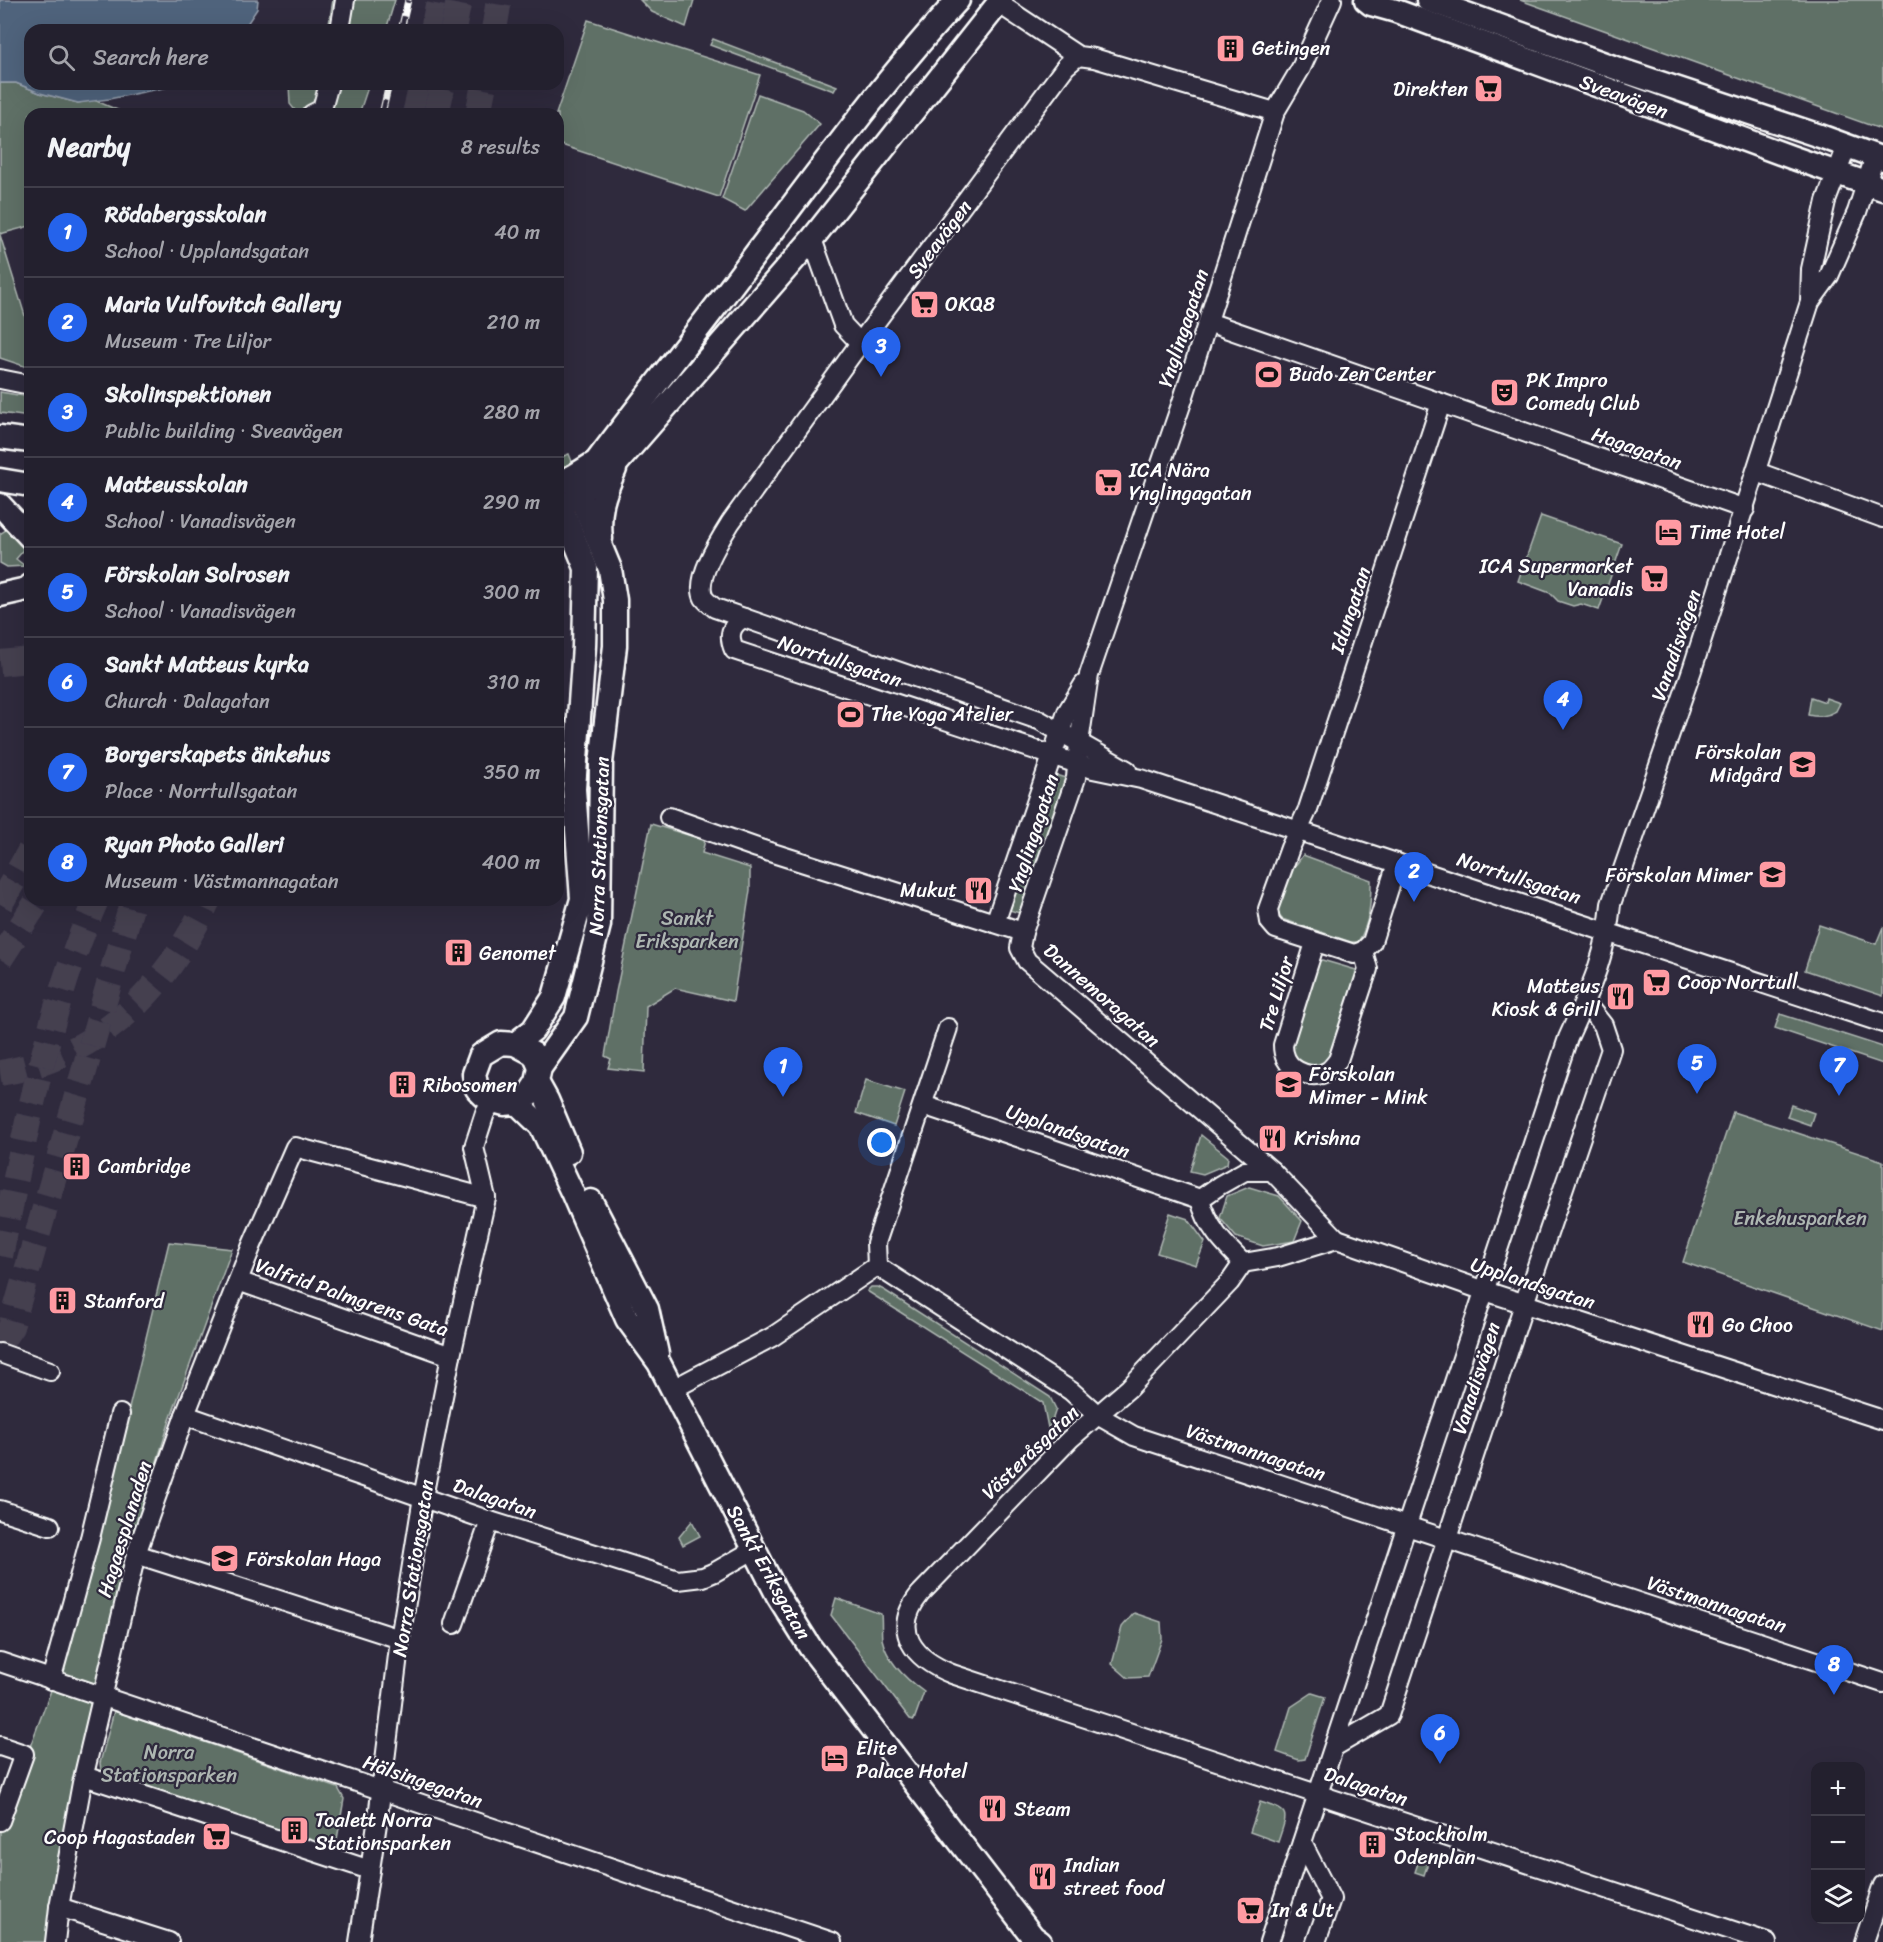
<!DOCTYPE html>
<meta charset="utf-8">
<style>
:root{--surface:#23202e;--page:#2f2d3a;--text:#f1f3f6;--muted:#a3a3aa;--line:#403e4a;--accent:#2563eb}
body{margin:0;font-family:Sriracha,sans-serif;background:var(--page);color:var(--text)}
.controls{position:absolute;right:18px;bottom:18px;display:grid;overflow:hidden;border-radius:12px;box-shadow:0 6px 24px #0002}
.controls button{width:54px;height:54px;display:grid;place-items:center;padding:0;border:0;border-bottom:2px solid var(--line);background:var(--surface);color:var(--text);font:30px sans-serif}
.you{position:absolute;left:882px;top:1143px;width:21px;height:21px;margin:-15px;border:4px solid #fff;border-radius:50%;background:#1a73e8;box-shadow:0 0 0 9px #1a73e833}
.badge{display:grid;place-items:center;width:39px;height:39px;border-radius:50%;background:var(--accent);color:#fff;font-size:20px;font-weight:700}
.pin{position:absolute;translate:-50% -50px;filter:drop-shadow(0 2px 3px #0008)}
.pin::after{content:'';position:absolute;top:32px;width:21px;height:18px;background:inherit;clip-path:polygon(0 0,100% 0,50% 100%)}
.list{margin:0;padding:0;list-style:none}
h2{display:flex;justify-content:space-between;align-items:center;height:78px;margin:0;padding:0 24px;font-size:26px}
h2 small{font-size:20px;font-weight:400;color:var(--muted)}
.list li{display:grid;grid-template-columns:39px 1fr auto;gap:18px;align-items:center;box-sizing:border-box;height:90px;padding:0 24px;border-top:2px solid var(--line)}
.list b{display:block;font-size:22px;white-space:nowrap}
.list p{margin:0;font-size:20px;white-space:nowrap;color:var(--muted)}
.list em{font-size:20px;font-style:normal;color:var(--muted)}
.icon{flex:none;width:33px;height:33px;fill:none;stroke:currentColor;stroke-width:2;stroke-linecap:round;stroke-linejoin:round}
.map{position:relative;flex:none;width:1883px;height:1942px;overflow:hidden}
.search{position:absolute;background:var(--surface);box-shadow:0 6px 24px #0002;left:24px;top:24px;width:540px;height:66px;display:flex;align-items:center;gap:15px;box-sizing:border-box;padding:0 21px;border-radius:18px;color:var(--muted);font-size:22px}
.panel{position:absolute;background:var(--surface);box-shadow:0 6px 24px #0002;left:24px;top:108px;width:540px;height:798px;border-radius:18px}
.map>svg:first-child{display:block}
</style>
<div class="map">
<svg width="1883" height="1942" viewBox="0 0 1883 1942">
<rect width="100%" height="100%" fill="#2f2a3d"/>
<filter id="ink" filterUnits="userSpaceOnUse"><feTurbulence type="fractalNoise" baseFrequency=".0167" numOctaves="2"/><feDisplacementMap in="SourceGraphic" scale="12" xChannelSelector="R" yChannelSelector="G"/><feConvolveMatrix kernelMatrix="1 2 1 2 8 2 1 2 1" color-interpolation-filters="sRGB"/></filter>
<g filter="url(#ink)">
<g fill="#5e6f66" stroke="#aeb7b2" stroke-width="1.5">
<polygon points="333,0 395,0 386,30 328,30"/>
<polygon points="640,0 694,0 686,27 652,12"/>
<polygon points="1520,0 1883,0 1883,130"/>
<polygon points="588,20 760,75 719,197 558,144 558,114 556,114"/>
<polygon points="713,39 837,86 834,91 710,45"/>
<polygon points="0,83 16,83 40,93 78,103 94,100 127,114 30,114 30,226 0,234"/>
<polygon points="289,84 369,84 359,114 298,114 290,104"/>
<polygon points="758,94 803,110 820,124 745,211 722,199"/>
<polygon points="0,235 30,332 30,368 0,358"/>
<polygon points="0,392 30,397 30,417 0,413"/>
<polygon points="569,454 573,464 558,469 558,458"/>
<polygon points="1541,516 1622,544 1599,610 1581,604 1573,606 1558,601 1550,593 1518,581"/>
<polygon points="9,528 24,544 22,552 16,559 25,566 7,567 0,563 0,534"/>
<path d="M 1811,697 L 1825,702 L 1826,698 L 1840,703 L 1836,711 C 1826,717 1818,717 1808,715 Z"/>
<polygon points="1049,773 1072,780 1026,915 1003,908"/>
<polygon points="651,824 705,840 702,853 750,868 750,890 733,1001 675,988 646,1006 644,1072 608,1068 611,1059 605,1056 616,992"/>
<path d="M 1303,855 L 1371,880 C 1371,901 1370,924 1358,942 L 1351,942 L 1282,919 L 1278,914 L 1278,908 L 1292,870 Z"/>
<polygon points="1819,925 1876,944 1883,927 1883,996 1805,970"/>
<polygon points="1322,960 1356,970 1361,975 1337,1051 1320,1068 1303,1067 1290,1052 1314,962"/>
<polygon points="1780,1014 1883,1047 1883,1064 1775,1028"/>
<polygon points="866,1080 905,1092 894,1126 856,1113"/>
<polygon points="1791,1105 1814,1113 1810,1125 1787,1117"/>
<polygon points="1733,1112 1883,1161 1883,1331 1683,1262"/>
<polygon points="1201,1135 1228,1157 1227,1164 1203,1174 1190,1171"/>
<polygon points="1249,1187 1279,1196 1302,1221 1294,1241 1263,1246 1236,1237 1220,1218 1227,1196"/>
<polygon points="1170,1213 1188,1219 1205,1242 1196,1265 1157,1253"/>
<polygon points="169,1242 232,1249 170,1420 130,1547 51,1942 0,1942 0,1827 56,1677 126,1421"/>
<polygon points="871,1287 878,1287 884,1290 1050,1397 1056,1409 1052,1421 1048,1428 1043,1403 867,1291"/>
<polygon points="692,1521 700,1536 683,1545 679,1537"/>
<path d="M 836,1598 L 881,1614 C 882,1622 881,1631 882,1639 C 887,1661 907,1680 924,1692 L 914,1720 L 910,1719 L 831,1615 Z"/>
<polygon points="1134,1613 1161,1622 1162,1639 1148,1677 1128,1678 1112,1664 1122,1627"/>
<polygon points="1312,1693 1325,1697 1305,1759 1299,1760 1277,1752 1291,1707"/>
<polygon points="114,1711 338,1788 344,1799 335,1851 106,1775 101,1770 100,1763"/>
<path d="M 1260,1802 C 1291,1812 1288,1811 1278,1842 L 1250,1832 Z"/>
<polygon points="1418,1852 1430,1857 1424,1875 1415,1872 1418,1863 1415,1861"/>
</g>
<polygon fill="#50637b" stroke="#96a1b0" stroke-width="1.5" points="0,0 258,0 257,9 243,30 30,30 30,84 183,84 109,99 78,103 40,93 16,83 0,83"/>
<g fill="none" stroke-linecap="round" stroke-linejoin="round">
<g stroke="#443f50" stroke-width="26" stroke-dasharray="26 13" stroke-linecap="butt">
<polyline points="433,30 439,0"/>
<polyline points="453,30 459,0"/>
<polyline points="494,30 499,0"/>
<polyline points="415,114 422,84"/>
<polyline points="436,114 443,84"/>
<polyline points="478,114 484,84"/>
<polyline points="0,663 30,660"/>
<polyline points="0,904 30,851"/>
<polyline points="0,959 38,900"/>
<path d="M 0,1073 C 101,1057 166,989 208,900"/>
<path d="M 0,1256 C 25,1136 46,1013 96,900"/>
<polyline points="0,1343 11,1327 133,900"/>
</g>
<defs>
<g id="minor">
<polyline points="1332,0 1301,68 1275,112 1182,402 1089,675 1079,743 1076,778 1023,932 1020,948 1027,961 1272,1171 1337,1239"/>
<polyline points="998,3 1078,56 1094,58 1275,112"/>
<polyline points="340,30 345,0"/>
<path d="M 1078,56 L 1066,66 L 860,343 L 731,522 C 721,538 694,579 704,598 C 706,601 711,605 715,608 L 1039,720 L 1127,770"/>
<polyline points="312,114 322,109 329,84"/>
<polyline points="812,239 843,325 860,343"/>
<polyline points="1810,302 1829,276 1857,212 1875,156"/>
<polyline points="1208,322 1745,509"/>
<polyline points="0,379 30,385"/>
<polyline points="1757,472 1883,518"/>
<path d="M 744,618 C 730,625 728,636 734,650 L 1093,769 L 1141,779 L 1883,1023"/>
<polyline points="669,817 757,848 1023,932"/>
<polyline points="1397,863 1372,942 1363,951 1354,954 1276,929 1270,922 1268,909 1290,848 1308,809 1441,403"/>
<polyline points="995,923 1067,712 1084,684"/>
<path d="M 1315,943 L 1283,1045 C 1283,1049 1284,1055 1286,1059 C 1293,1073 1314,1080 1328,1071 C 1331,1069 1335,1064 1338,1060 L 1368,969 L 1363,951"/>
<polyline points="923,1105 1200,1199"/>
<path d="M 1272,1171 L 1245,1171 L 1220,1185 L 1200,1199 C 1207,1227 1223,1243 1243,1263 L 1278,1257 L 1337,1239 L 1485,1291 L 1883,1420"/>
<path d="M 1243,1263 L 1230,1282 L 1129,1388 L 1070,1439 L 920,1594 C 890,1631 914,1659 952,1674 L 1767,1942"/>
<polyline points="877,1266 1071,1391 1099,1416 1134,1436 1883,1683"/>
<polyline points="877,1266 876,1243 948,1028"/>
<polyline points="238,1281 451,1356"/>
<polyline points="0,1353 50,1371"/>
<polyline points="673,1389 772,1337 877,1266"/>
<polyline points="185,1415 490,1521 678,1580 703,1577 715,1572 755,1549"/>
<polyline points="0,1510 50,1526"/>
<polyline points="136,1554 400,1639"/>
<polyline points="454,1624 490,1521"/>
<polyline points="0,1662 832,1942"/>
<polyline points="51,1680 90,1538 120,1414"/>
<polyline points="0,1746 24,1754 0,1821"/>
<polyline points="1334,1747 1389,1715 1524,1304 1611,1049 1603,1025 1584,1001"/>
<polyline points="84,1776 370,1870"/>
<polyline points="1302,1843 1331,1899 1316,1942"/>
<polyline points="59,1907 169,1942"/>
<polyline points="55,1942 59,1907 82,1783 136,1554 185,1415 252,1245 295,1147 486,1198"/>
<polyline points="359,1942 378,1817 400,1639 423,1497 451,1356 486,1198 474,1147 485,1113 493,1101"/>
<path d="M 1269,1942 L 1568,1038 C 1590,989 1606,958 1611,904 L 1692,670 L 1810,302 L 1811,269 L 1826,201 L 1847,146"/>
<polyline points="1864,1942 1883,1885"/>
</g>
<g id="major">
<polyline points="1366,0 1371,4 1396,11 1791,157 1883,189"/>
<polyline points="1428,0 1624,71 1820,136 1883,159"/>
<polyline points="0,437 30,441"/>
<polyline points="0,480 30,485"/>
<path d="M 559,482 L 572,477 L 596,462 C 648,393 702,326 754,256 C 820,169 884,80 958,0"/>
<polyline points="0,505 30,537"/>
<polyline points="558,506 590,489 618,462 812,239 1001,0"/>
<path d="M 601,539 C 598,510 603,496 615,469"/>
<polyline points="0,595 27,589 30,586"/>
<polyline points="515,1044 533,1030 554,997 582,899 574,789 584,646 586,568 558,499"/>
<polyline points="540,1068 534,1054 515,1044 501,1043 481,1055 474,1074 477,1089 484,1096 493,1101 504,1104 517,1103 528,1096 537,1082 540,1068 576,1017 599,925 601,763 615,646 615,600 610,569 572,477"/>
<polyline points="537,1082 547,1100 569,1152"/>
<polyline points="517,1103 541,1126 572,1192 627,1319 659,1363 778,1596 810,1647 1033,1937 1040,1942"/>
<polyline points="591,1201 647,1309 657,1354"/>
</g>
</defs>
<use href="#minor" stroke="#fff" stroke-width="22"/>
<use href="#major" stroke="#fff" stroke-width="27"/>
<use href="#minor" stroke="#2f2a3d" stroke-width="18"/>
<use href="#major" stroke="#2f2a3d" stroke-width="22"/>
<defs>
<g id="rail">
<polyline points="401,30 408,0"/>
<polyline points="382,114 389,84"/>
</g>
</defs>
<use href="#rail" stroke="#fff" stroke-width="7"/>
<use href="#rail" stroke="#2f2a3d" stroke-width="4.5" stroke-dasharray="14" stroke-linecap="butt"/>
</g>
</g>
<defs>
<symbol id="building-square" viewBox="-11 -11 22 22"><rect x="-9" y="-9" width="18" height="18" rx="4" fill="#ff9aa2" stroke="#2f2a3d"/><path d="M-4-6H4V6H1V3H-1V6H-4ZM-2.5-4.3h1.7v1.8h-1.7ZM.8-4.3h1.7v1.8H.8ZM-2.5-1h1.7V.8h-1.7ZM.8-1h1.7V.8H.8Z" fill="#111"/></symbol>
<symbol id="supermarket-square" viewBox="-11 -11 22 22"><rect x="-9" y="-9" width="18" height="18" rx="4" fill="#ff9aa2" stroke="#2f2a3d"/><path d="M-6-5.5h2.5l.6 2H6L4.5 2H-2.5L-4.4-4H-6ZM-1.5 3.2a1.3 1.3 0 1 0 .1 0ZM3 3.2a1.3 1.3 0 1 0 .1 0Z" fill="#111"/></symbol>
<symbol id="stadium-square" viewBox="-11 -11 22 22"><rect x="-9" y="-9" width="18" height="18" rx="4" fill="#ff9aa2" stroke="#2f2a3d"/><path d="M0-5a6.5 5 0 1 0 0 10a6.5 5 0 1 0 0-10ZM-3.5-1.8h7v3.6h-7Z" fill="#111"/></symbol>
<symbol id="theatre-square" viewBox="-11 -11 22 22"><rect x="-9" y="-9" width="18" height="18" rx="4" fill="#ff9aa2" stroke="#2f2a3d"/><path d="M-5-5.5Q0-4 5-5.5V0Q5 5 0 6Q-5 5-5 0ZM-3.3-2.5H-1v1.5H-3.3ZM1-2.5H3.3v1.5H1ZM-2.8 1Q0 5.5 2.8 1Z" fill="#111"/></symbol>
<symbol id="hotel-square" viewBox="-11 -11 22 22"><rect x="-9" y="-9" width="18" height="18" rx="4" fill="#ff9aa2" stroke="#2f2a3d"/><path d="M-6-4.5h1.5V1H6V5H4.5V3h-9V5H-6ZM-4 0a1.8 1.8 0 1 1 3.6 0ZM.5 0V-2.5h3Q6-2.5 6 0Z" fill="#111"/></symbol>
<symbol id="school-square" viewBox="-11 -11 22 22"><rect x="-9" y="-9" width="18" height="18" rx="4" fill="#ff9aa2" stroke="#2f2a3d"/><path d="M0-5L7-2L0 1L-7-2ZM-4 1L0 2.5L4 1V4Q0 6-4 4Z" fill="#111"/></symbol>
<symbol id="restaurant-square" viewBox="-11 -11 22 22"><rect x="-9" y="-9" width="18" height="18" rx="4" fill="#ff9aa2" stroke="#2f2a3d"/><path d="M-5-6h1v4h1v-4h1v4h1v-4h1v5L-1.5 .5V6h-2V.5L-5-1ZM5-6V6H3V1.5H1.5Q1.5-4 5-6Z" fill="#111"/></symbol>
</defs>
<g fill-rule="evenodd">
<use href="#building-square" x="1214" y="32" width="33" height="33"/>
<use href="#supermarket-square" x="1472" y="72" width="33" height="33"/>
<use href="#supermarket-square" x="908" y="288" width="33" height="33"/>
<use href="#stadium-square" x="1252" y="358" width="33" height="33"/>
<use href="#theatre-square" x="1488" y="376" width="33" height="33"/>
<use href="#supermarket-square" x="1092" y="466" width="33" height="33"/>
<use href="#hotel-square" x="1652" y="516" width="33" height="33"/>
<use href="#supermarket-square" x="1638" y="562" width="33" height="33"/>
<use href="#stadium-square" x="834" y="698" width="33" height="33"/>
<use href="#school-square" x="1786" y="748" width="33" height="33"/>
<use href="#school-square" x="1756" y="858" width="33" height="33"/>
<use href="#restaurant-square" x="962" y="874" width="33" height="33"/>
<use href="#building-square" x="442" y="936" width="33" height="33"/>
<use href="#supermarket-square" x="1640" y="966" width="33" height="33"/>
<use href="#restaurant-square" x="1604" y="980" width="33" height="33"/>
<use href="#building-square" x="386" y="1068" width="33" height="33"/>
<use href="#school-square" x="1272" y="1068" width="33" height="33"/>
<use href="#restaurant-square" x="1256" y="1122" width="33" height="33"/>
<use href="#building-square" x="60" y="1150" width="33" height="33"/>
<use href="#building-square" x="46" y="1284" width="33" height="33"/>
<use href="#restaurant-square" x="1684" y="1308" width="33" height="33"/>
<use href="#school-square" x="208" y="1542" width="33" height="33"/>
<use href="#hotel-square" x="818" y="1742" width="33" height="33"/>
<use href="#restaurant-square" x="976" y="1792" width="33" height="33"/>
<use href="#building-square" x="278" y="1814" width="33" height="33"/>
<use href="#supermarket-square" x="200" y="1820" width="33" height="33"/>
<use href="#building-square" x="1356" y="1828" width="33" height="33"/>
<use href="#restaurant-square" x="1026" y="1860" width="33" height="33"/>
<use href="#supermarket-square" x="1234" y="1894" width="33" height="33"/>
</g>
<g text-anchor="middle" stroke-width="4.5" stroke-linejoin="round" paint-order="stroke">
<g font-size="20" fill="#fff" stroke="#2f2a3d" text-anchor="start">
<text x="1252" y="55">Getingen</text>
<text x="1468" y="96" text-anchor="end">Direkten</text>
<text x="945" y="311">OKQ8</text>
<text x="1289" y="381">Budo Zen Center</text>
<text x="1526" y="387">PK Impro<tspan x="1526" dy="23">Comedy Club</tspan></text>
<text x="1129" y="477">ICA Nära<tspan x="1129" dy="23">Ynglingagatan</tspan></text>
<text x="1689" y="539">Time Hotel</text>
<text x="1633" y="573" text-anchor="end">ICA Supermarket<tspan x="1633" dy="23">Vanadis</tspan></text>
<text x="871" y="721">The Yoga Atelier</text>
<text x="1781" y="759" text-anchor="end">Förskolan<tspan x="1781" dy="23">Midgård</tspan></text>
<text x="1752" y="882" text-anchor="end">Förskolan Mimer</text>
<text x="957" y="897" text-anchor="end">Mukut</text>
<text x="479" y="960">Genomet</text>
<text x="1678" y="989">Coop Norrtull</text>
<text x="1600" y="993" text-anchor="end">Matteus<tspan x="1600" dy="23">Kiosk &amp; Grill</tspan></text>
<text x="1309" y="1081">Förskolan<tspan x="1309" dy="23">Mimer - Mink</tspan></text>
<text x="423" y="1092">Ribosomen</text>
<text x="1294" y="1145">Krishna</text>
<text x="98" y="1173">Cambridge</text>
<text x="84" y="1308">Stanford</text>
<text x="1722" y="1332">Go Choo</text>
<text x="246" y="1566">Förskolan Haga</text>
<text x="856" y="1755">Elite<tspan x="856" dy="23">Palace Hotel</tspan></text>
<text x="1014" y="1816">Steam</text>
<text x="315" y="1827">Toalett Norra<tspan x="315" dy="23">Stationsparken</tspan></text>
<text x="1394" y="1841">Stockholm<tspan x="1394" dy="23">Odenplan</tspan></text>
<text x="195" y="1844" text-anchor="end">Coop Hagastaden</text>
<text x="1064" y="1872">Indian<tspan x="1064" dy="23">street food</tspan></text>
<text x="1271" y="1917">In &amp; Ut</text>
</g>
<g font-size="20" fill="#fff" stroke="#2f2a3d">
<text transform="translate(1624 96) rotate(20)" y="7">Sveavägen</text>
<text transform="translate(939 239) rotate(-53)" y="7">Sveavägen</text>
<text transform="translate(1183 328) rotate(-72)" y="7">Ynglingagatan</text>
<text transform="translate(1637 448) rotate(19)" y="7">Hagagatan</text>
<text transform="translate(1350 610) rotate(-72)" y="7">Idungatan</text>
<text transform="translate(1676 645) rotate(-71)" y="7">Vanadisvägen</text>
<text transform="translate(840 661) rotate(18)" y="7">Norrtullsgatan</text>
<text transform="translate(1033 833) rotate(-72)" y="7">Ynglingagatan</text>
<text transform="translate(599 846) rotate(-88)" y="7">Norra Stationsgatan</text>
<text transform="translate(1519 878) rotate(18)" y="7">Norrtullsgatan</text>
<text transform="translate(1276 994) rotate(-73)" y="7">Tre Liljor</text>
<text transform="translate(1102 995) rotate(41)" y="7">Dannemoragatan</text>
<text transform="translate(1068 1131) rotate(19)" y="7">Upplandsgatan</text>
<text transform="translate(1533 1283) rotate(18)" y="7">Upplandsgatan</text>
<text transform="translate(352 1297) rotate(19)" y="7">Valfrid Palmgrens Gata</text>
<text transform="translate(1476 1378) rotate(-72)" y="7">Vanadisvägen</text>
<text transform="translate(1030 1452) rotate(-44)" y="7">Västeråsgatan</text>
<text transform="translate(1256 1452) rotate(18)" y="7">Västmannagatan</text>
<text transform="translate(495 1498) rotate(19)" y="7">Dalagatan</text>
<text transform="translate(124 1529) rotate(-73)" y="7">Hagaesplanaden</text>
<text transform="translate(413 1568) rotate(-81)" y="7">Norra Stationsgatan</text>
<text transform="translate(769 1572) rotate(61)" y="7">Sankt Eriksgatan</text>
<text transform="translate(1717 1604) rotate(18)" y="7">Västmannagatan</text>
<text transform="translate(423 1781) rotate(19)" y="7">Hälsingegatan</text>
<text transform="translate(1366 1786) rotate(18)" y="7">Dalagatan</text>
</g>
<g font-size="20" fill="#aeb7b2" stroke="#2f2a3d">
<text x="687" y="925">Sankt<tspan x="687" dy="23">Eriksparken</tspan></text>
<text x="1800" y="1225">Enkehusparken</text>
<text x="169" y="1759">Norra<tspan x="169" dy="23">Stationsparken</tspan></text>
</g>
</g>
</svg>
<div class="controls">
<button>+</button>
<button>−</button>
<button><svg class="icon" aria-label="layers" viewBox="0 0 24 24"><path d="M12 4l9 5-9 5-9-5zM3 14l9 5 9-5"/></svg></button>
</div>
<div class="you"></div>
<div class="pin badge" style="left:783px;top:1097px">1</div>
<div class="pin badge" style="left:1414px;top:902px">2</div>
<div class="pin badge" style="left:881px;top:377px">3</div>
<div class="pin badge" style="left:1563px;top:730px">4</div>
<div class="pin badge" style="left:1697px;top:1094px">5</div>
<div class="pin badge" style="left:1440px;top:1764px">6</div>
<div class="pin badge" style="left:1839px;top:1096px">7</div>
<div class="pin badge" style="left:1834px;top:1695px">8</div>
<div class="search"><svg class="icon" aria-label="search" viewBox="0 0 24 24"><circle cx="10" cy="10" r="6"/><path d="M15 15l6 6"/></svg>Search here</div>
<section class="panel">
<h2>Nearby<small>8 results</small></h2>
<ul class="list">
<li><span class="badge">1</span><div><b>Rödabergsskolan</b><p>School · Upplandsgatan</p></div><em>40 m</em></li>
<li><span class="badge">2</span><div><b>Maria Vulfovitch Gallery</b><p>Museum · Tre Liljor</p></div><em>210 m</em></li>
<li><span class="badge">3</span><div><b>Skolinspektionen</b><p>Public building · Sveavägen</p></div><em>280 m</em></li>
<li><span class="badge">4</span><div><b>Matteusskolan</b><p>School · Vanadisvägen</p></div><em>290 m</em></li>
<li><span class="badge">5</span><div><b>Förskolan Solrosen</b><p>School · Vanadisvägen</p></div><em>300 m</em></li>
<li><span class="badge">6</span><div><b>Sankt Matteus kyrka</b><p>Church · Dalagatan</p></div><em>310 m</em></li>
<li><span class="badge">7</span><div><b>Borgerskapets änkehus</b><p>Place · Norrtullsgatan</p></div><em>350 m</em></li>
<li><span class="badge">8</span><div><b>Ryan Photo Galleri</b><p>Museum · Västmannagatan</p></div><em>400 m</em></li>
</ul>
</section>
</div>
